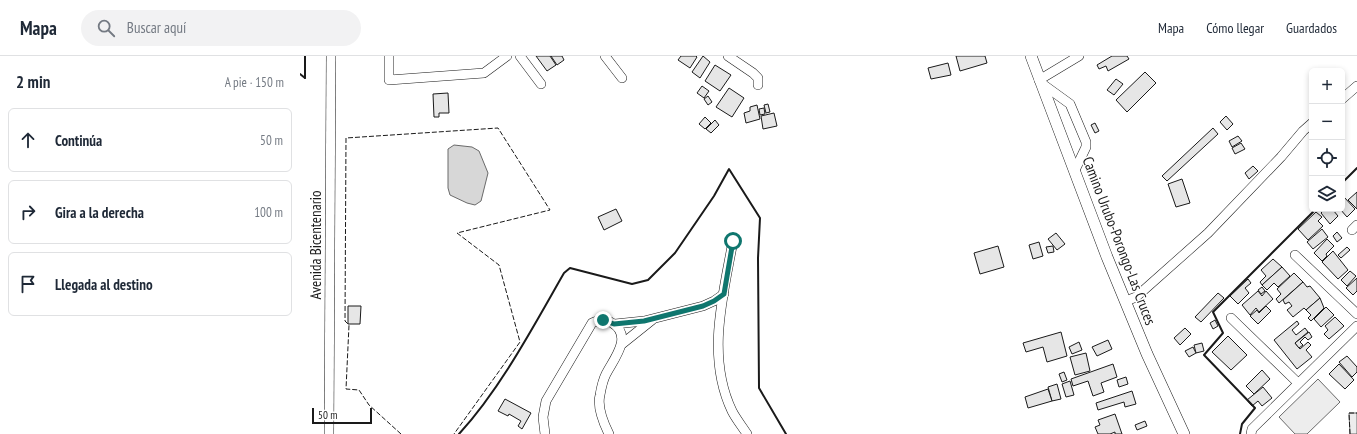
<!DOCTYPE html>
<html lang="es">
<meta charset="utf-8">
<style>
:root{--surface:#fff;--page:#f2f2f3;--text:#1f2937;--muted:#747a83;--line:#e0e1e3}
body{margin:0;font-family:"PT Sans Narrow",sans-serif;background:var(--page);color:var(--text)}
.controls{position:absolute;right:12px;top:12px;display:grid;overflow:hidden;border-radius:6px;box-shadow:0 2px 6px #0003}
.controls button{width:36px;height:36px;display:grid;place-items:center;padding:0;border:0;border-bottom:1px solid var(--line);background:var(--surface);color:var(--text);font:20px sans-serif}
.scale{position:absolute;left:12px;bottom:10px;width:60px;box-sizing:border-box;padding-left:4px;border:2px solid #1a1a1a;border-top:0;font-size:11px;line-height:14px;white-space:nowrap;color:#1a1a1a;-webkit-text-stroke:3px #fff;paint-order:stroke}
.stop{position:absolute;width:12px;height:12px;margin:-9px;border:3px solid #0f766e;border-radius:50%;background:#fff}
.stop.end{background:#0f766e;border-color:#fff;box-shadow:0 1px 4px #0008}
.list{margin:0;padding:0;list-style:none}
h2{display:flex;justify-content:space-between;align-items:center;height:52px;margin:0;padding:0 16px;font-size:17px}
h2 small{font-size:13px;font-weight:400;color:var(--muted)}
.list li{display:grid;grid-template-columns:26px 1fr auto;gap:12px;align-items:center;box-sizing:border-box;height:64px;margin:0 8px 8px;padding:0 8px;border:1px solid var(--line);border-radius:6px}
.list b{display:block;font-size:15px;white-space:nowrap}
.list em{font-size:13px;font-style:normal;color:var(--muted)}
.icon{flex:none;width:22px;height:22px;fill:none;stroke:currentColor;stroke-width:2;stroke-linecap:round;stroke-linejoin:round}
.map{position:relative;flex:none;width:1057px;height:378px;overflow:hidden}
header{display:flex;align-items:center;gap:24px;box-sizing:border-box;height:56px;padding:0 20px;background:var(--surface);border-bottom:1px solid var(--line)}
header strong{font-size:19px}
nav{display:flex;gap:22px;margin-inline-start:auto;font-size:14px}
.search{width:280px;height:36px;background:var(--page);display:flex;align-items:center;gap:10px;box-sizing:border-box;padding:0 14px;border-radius:22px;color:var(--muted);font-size:15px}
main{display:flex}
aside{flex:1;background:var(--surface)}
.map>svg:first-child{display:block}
</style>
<header>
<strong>Mapa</strong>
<div class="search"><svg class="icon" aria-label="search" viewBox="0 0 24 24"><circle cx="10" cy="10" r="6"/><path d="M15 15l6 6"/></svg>Buscar aquí</div>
<nav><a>Mapa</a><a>Cómo llegar</a><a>Guardados</a></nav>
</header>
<main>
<aside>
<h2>2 min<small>A pie · 150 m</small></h2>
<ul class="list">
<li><svg class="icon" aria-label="ahead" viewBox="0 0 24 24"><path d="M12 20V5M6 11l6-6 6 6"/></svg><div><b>Continúa</b></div><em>50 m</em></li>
<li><svg class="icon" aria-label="right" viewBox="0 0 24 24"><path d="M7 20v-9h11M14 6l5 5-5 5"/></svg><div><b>Gira a la derecha</b></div><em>100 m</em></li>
<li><svg class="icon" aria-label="arrive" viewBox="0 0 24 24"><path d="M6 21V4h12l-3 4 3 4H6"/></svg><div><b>Llegada al destino</b></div></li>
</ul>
</aside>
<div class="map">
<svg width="1057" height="378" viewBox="0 0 1057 378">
<rect width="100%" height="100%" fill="#fff"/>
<g fill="#ededed" stroke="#6a6a6a">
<polygon points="1018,323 1040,346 1007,378 995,378 979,361"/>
<polygon points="1049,357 1057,357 1057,378 1050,378"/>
</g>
<polygon fill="#d7d7d7" stroke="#6a6a6a" points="154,89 172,91 179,95 188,117 181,145 175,149 167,147 150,139 148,132 148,93"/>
<g fill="#e6e6e6" stroke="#1a1a1a">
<polygon points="236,0 250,0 256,9 247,15"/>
<polygon points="251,0 262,0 264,4 257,9"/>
<polygon points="381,0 396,0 397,1 390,12 378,4"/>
<polygon points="403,0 410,6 400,22 392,16"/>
<polygon points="656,0 685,0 687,7 660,15"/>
<polygon points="812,0 827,0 829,3 808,15 806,10 799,13 797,9"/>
<polygon points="648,7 651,19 631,23 628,12"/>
<polygon points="415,9 431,19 420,35 405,25"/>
<polygon points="845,16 856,27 827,56 816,44"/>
<polygon points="816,23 823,28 814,39 807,34"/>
<polygon points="402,30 409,35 404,42 397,37"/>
<polygon points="429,32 444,42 432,61 416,51"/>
<polygon points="148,37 149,57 139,57 139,61 134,61 133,38"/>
<polygon points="408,40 412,46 408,49 404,43"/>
<polygon points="468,48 470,56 466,57 464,49"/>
<polygon points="457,49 460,63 446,67 444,57 450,55 450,51"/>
<polygon points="464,52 465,58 460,59 459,53"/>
<polygon points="474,57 477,70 463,73 461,60"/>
<polygon points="926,60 933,68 927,74 920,66"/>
<polygon points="405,61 411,67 405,73 399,68"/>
<polygon points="415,64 419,69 411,77 406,73"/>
<polygon points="795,67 799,75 795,77 791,69"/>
<polygon points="913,72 918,78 867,125 862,120"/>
<polygon points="938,80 942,85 932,91 929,85"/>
<polygon points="941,87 945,93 935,98 932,92"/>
<polygon points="953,110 958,115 949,123 945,117"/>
<polygon points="882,123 890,147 876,151 868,128"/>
<polygon points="1057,136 1057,153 1048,144"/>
<polygon points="1044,141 1055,153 1047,161 1040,153 1042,153 1042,143"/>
<polygon points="316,153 322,165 304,174 298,161"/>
<polygon points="1025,153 1034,153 1033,154 1038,160 1030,168 1021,157"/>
<polygon points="1016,156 1022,161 1018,165 1023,170 1008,184 998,173"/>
<polygon points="1022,173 1028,181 1013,193 1007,186"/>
<polygon points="1037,176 1042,182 1037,186 1033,180"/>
<polygon points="756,177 765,188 757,194 748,183"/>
<polygon points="1027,183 1034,190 1026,198 1027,200 1022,205 1014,197"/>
<polygon points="739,186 743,200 733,203 729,189"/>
<polygon points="698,190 704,211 680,218 674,197"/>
<polygon points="753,190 754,196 748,197 746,191"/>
<polygon points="1047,191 1050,194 1041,202 1038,199"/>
<polygon points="1033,195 1048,214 1038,223 1022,206"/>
<polygon points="973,203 982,211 962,229 960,226 966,220 961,214"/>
<polygon points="982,211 990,220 978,231 974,227 967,234 962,229"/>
<polygon points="1050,215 1056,220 1047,230 1041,224"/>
<polygon points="994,217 1003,226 979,247 976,243 981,238 977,233"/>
<polygon points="1057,222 1057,235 1053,239 1046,232"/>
<polygon points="948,223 951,227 945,232 949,237 938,248 930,240"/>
<polygon points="1003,226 1007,231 1010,230 1020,242 1006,254 1004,252 993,261 987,254 992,250 989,246 985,248 983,244"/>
<polygon points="962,231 965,235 961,238 958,234"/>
<polygon points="958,235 962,240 966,235 973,243 959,256 956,252 950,259 942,249"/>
<polygon points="918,237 924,242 901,266 895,261"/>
<polygon points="1020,242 1024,252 1011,265 1008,262 1011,259 1006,254"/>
<polygon points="48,250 61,250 60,268 48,268"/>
<polygon points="966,250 971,255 958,268 950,260 957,254 959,257"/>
<polygon points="1026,251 1034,259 1021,271 1014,263"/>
<polygon points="1035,261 1044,270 1029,283 1024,278 1028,274 1025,270"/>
<polygon points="915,264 918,270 913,273 910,267"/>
<polygon points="997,265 999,268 992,274 996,279 1005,272 1008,276 995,287 1000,293 1008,286 1011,289 1006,294 1012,301 997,313 974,284"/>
<polygon points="885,272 891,278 880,289 874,282"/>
<polygon points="761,276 767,300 747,306 743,291 726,296 723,287"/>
<polygon points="1009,276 1012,281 1008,284 1005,281 1000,286 1003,289 999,292 995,287"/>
<polygon points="928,280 947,299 931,314 912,296"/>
<polygon points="808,284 812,293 797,300 792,291"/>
<polygon points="779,286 782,294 772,298 769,291"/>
<polygon points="902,287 904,295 896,297 894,289"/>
<polygon points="893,291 896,297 889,301 885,295"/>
<polygon points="786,297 790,315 775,319 770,301"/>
<polygon points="1047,300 1057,311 1057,316 1052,321 1039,306"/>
<polygon points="813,308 817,321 801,327 804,336 793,340 788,325 773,330 771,323"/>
<polygon points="1039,308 1054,324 1045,333 1029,318"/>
<polygon points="962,314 970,323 954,338 946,330"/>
<polygon points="764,316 767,324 762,326 759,318"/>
<polygon points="826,321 828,328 819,331 817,324"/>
<polygon points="770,325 774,339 766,341 762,328"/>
<polygon points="757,328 761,343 752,345 748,331"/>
<polygon points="963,331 972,342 962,350 958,345 952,350 947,344"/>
<polygon points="748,333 752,345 728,352 725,341"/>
<polygon points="832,335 836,348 825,351 824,346 798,354 796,347"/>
<polygon points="205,343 231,357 222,373 218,370 221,365 209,358 208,360 198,355"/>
<polygon points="815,358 822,378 815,378 815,376 810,378 798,378 795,371 800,369 798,364"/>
<polygon points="845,365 847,370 837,374 835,369"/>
</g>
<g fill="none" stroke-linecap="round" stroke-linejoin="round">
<defs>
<g id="minor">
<polyline points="89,0 89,24 184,17 207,0"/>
<polyline points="220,0 241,28"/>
<polyline points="305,0 322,22"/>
<polyline points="428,0 453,17 458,22 458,29"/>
<polyline points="739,24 779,0"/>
<polyline points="741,27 770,48 786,86 786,91 775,114"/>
<polyline points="1042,43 1057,30"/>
<polyline points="1052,174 1057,169"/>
<path d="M 433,185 C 423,240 406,301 432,355 C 436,363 442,370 447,378"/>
<polyline points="995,199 1057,258"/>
<polyline points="826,245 836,241 908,177 981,101 1003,75 1012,67"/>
<polyline points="931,262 998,327"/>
<polyline points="315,268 344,265 403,250 414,245 424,238"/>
<polyline points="322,288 352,264"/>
<polyline points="29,378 31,0"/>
<path d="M 245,378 L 243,361 L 246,345 L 292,267 C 298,264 305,262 312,267 C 334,280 313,304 306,318 C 303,324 301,333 300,339 C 297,351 304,368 309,378"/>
<polyline points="951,378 952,373 1057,270"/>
</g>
<polyline id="major" points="731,0 807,201 847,298 884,378"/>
</defs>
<use href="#minor" stroke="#1a1a1a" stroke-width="10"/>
<use href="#major" stroke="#1a1a1a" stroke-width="12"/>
<use href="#minor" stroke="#fff" stroke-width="9"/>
<use href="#major" stroke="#fff" stroke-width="11"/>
<g stroke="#1a1a1a" stroke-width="1" stroke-dasharray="5 2" stroke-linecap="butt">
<polyline points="101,378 69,349 59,334 46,333 49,269 45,265 46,82 198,72 250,154 157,177 199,209 220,286 154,378"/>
<polyline points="1050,378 1049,357 1057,357"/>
</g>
<g stroke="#1a1a1a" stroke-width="2">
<polyline points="5,0 5,22"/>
<polyline points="0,18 5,22"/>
<polyline points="1042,127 1057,112"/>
<path d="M 159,378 C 201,332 233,271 264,217 L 270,212 L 332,228 L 348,224 L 375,197 L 414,140 L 429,113 L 460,162 L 458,202 L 459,332 L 486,378"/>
<polyline points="940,378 942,368 955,352 904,299 923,277 913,256 1016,153"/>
</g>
</g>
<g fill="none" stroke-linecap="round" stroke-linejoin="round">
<polyline stroke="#0f766e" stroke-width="5" points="303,264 314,268 344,265 403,250 414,245 424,238 433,185"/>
</g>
<g text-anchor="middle" stroke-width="3" stroke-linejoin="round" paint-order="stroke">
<g font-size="15" fill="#1a1a1a" stroke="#fff">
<text transform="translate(819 185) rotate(69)" y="5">Camino Urubo-Porongo-Las Cruces</text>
<text transform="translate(16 189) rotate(-90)" y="5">Avenida Bicentenario</text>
</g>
</g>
</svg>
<div class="controls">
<button>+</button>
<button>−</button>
<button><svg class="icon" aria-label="locate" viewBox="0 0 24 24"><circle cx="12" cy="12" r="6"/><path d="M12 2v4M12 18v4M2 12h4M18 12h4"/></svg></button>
<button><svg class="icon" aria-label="layers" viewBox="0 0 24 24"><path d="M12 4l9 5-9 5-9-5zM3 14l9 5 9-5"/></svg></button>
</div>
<div class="scale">50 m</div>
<div class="stop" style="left:433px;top:185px"></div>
<div class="stop end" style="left:303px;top:264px"></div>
</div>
</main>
